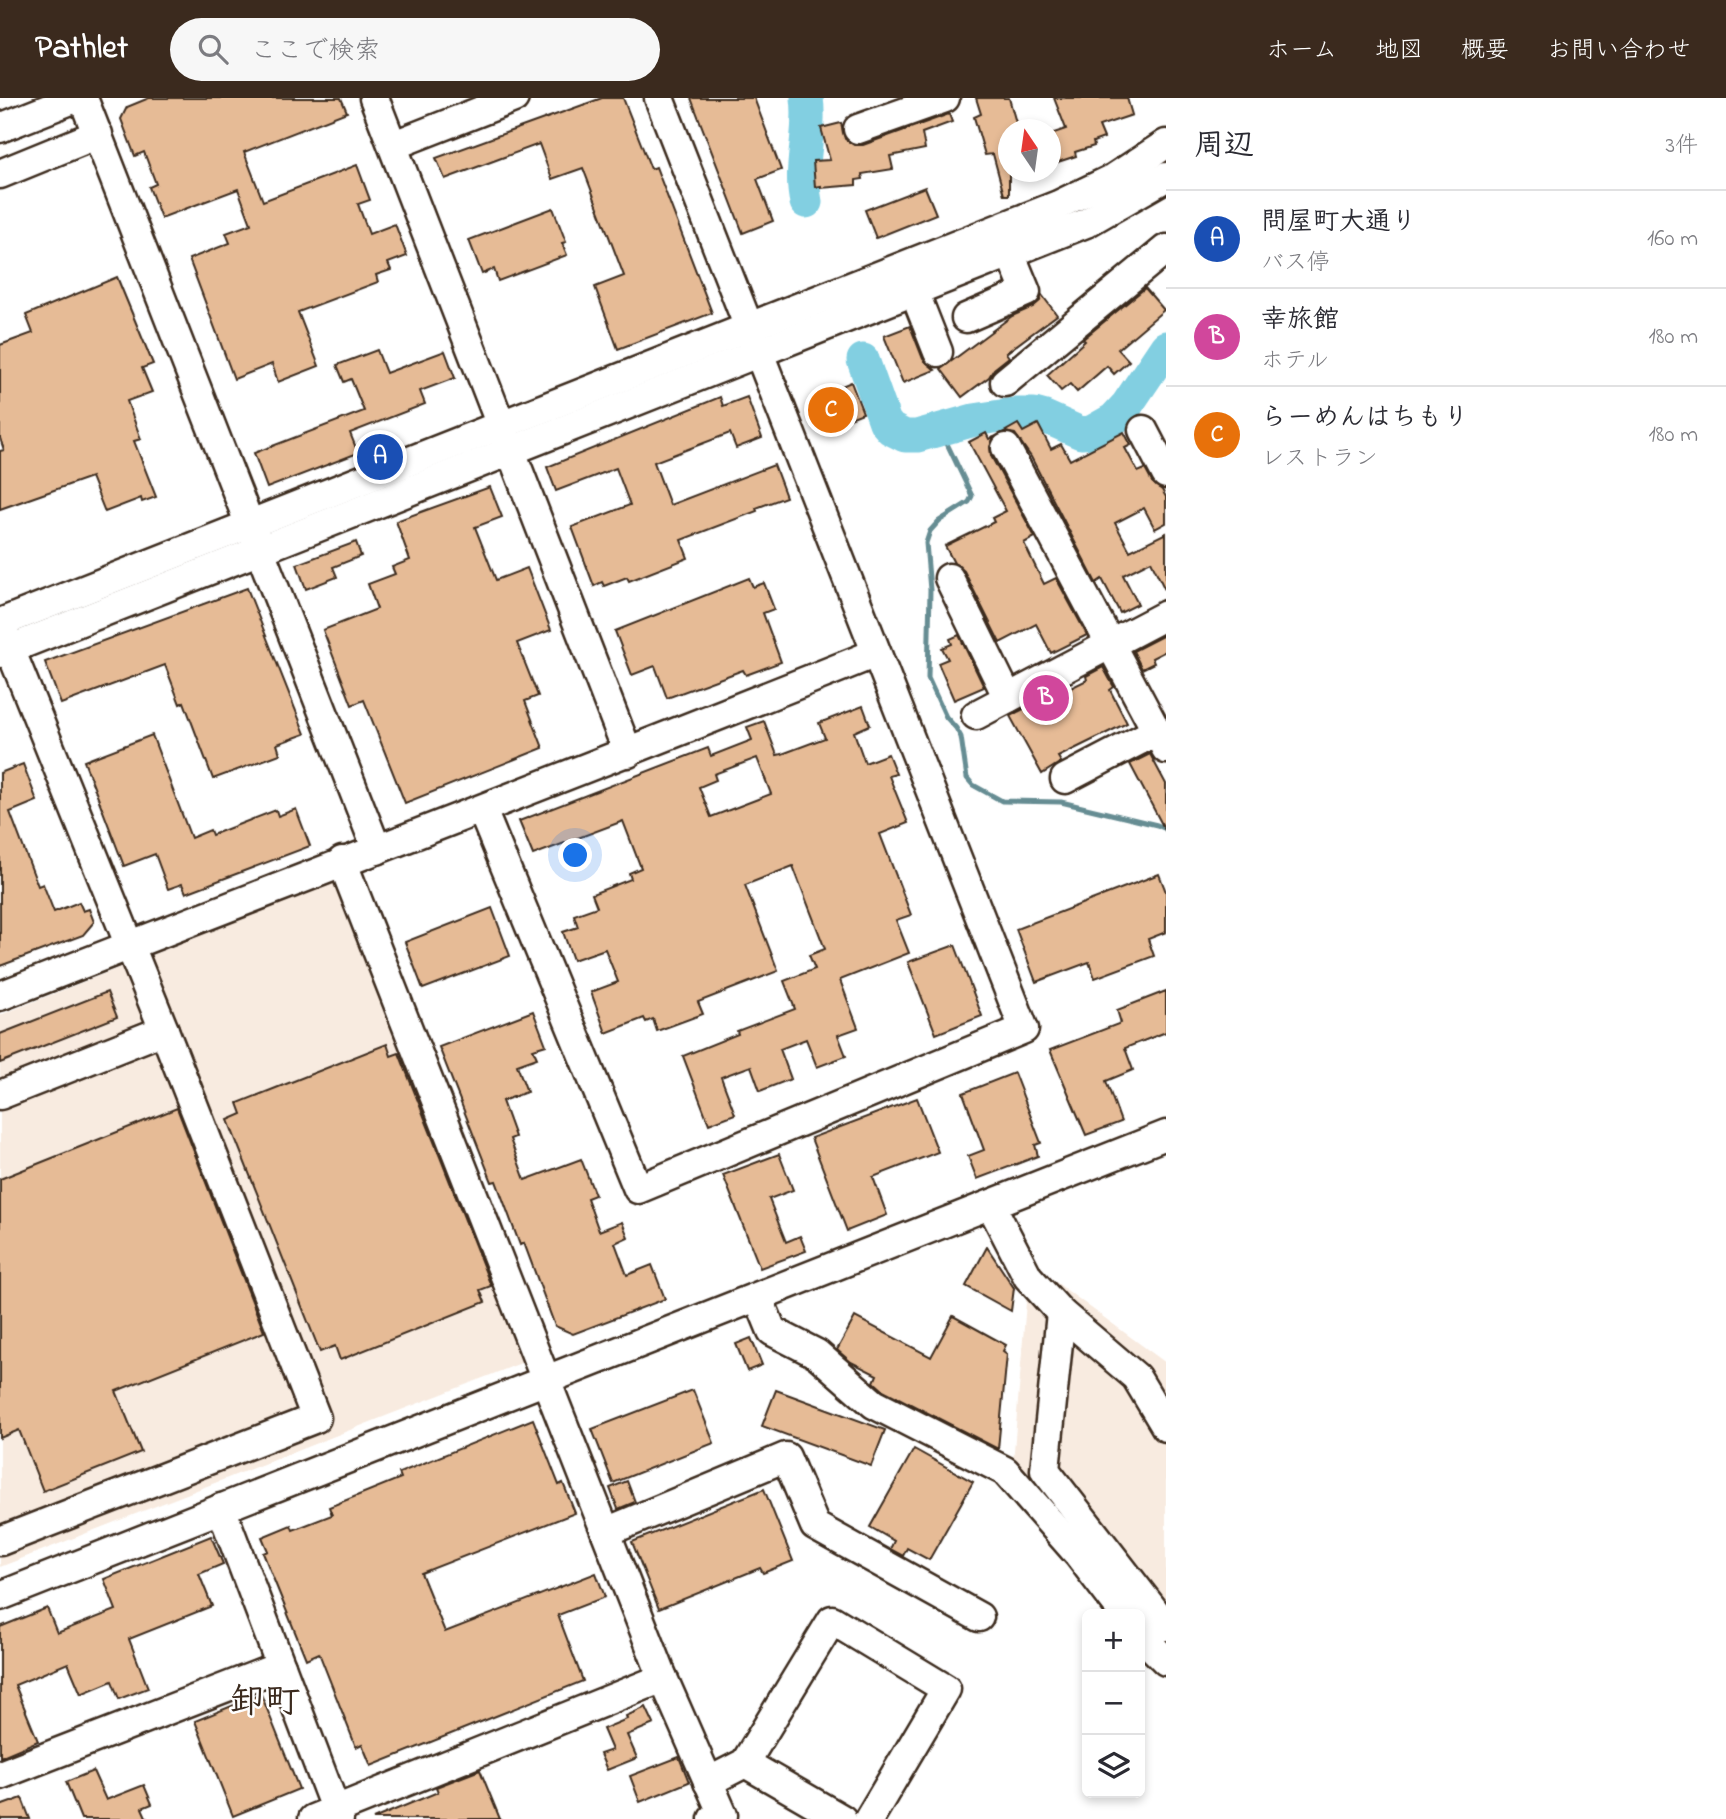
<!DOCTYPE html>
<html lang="ja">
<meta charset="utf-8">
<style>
:root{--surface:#fff;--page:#f7f7f7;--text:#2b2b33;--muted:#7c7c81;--line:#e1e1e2;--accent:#3b2a1e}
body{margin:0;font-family:"Indie Flower","Klee One",sans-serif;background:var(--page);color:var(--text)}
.controls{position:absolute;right:21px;bottom:21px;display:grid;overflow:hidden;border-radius:10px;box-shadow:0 4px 10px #0003}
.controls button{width:63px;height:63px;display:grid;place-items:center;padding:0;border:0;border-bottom:2px solid var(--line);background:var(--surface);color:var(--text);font:35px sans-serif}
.compass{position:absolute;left:998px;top:21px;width:63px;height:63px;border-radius:50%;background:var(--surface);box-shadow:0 4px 10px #0003;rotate:347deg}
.you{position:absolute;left:576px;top:758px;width:24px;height:24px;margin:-18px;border:5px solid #fff;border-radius:50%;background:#1a73e8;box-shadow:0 0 0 10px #1a73e833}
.badge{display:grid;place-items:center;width:46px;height:46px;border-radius:50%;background:var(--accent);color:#fff;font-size:23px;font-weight:700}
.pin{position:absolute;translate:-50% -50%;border:4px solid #fff;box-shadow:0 2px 7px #0006}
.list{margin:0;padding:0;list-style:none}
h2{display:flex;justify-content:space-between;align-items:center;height:91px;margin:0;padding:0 28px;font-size:30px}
h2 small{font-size:23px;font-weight:400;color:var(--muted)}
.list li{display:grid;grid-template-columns:46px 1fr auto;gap:21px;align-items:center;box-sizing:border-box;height:98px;padding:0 28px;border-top:2px solid var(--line)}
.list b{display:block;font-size:26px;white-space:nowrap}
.list p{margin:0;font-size:23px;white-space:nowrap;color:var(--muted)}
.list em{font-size:23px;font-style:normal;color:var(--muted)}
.icon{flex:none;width:38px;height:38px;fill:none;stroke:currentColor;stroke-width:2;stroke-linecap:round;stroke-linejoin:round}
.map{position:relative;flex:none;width:1166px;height:1721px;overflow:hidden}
header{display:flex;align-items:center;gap:42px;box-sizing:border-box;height:98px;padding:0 35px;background:var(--accent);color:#fff}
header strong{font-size:33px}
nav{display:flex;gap:38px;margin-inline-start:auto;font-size:24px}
.search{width:490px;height:63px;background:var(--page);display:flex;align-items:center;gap:18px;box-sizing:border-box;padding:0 24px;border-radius:38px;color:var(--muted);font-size:26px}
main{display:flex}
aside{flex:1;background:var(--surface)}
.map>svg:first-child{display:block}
</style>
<header>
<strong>Pathlet</strong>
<div class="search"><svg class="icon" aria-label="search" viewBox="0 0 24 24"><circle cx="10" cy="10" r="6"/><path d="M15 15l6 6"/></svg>ここで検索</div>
<nav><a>ホーム</a><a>地図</a><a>概要</a><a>お問い合わせ</a></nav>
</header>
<main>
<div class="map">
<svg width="1166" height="1721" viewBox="0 0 1166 1721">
<rect width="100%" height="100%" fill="#fff"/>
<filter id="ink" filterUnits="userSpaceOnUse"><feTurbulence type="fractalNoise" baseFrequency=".0143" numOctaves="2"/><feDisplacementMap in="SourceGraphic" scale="14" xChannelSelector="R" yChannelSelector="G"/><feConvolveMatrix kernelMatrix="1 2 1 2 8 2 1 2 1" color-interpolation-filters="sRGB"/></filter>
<g filter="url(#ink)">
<g fill="#f8ebe0">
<polygon points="341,782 526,1252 521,1265 0,1469 0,917"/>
<polygon points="1053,1182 1166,1265 1166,1548 1140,1520 1140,1516 1136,1516 1013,1365 1027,1192"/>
</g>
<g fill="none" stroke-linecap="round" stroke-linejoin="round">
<polyline stroke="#668d93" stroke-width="5" points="940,331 972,398 969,404 939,423 930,433 926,445 930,492 928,580 946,619 956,630 961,639 967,680 973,687 1002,703 1061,704 1157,727 1166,731"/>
<g stroke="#82cfe1" stroke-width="33">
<path d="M 806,104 C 798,69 812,35 807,0"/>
<polyline points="863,262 885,324 891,331 905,338 917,338 974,322 1014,316 1034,316 1045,319 1081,335 1091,334 1114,321 1127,307 1166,249"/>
</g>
</g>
<g fill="#e6bb96" stroke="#3b2a1e" stroke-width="2" fill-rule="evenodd">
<polygon points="149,0 341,0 347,14 244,54 263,103 357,67 370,102 358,106 369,136 395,126 407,158 388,165 391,172 376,177 378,184 298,214 319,268 278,284 272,266 234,281 189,161 230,145 226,135 251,126 238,91 161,120 149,89 156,86 144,54 135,58 121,21 127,9"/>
<polygon points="602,0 623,0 651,71 656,69 712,215 618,251 595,189 624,178 583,70 552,81 539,46 445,81 436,60"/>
<polygon points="691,0 754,0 781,72 757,81 773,123 743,135"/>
<polygon points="976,0 1009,0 1018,32 1009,32 1009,97 1004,97 993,56 985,57 974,19 981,16"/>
<polygon points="1054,0 1127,0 1132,17 1099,28 1104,40 1093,44 1094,48 1075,54 1076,58 1055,65 1051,53 1051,36 1066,31"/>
<polygon points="949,16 952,24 922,35 925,51 890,58 893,71 862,76 863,81 856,82 856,87 821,90 821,88 815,89 813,63 830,62 821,30 841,25 845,41 854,47 863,47"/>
<polygon points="925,89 936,116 876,140 865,112"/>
<polygon points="553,110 566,144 562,145 567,157 498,183 494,171 482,176 469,142"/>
<polygon points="117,179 153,266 142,270 152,294 127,303 141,341 134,343 156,399 142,404 141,400 105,414 91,379 0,411 0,353 4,352 0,340 0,247 33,235 26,217"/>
<polygon points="1145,190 1164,212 1118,251 1129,263 1114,276 1107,268 1077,294 1070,286 1061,293 1047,277 1085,243 1083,241"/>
<polygon points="1042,197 1057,217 1006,255 1009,259 994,271 989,279 962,299 941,271 1012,218 1033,209 1040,203"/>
<polygon points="910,228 923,261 935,272 903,285 884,238"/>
<polygon points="377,252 386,275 445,253 455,280 420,293 425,306 350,335 358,355 267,390 254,355 364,313 351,281 344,284 337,267"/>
<polygon points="851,284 863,315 840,324 829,296 833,295 832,292"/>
<polygon points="720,299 723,308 747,299 762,340 736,350 730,335 654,364 670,407 774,367 786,399 756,410 757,413 681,442 688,460 629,483 627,479 604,488 602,484 594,488 572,429 630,407 616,370 556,393 547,369"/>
<polygon points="1018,326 1023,334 1038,326 1051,351 1061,346 1070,362 1124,334 1131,347 1125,350 1138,374 1145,371 1152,384 1162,392 1166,399 1166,425 1155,431 1144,410 1115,425 1130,453 1166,435 1166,494 1151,463 1123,477 1138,506 1120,515 1102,481 1096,485 1031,359 1015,336 1004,334"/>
<polygon points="986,335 989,341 994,339 990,349 991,358 1035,439 1024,445 1037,472 1044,486 1056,480 1087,537 1051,555 1036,526 1000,545 964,473 954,465 945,448 994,424 992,420 1006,413 969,344"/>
<polygon points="490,389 502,419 475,429 496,482 527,470 551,532 517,545 538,598 525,603 543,650 405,705 364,602 352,607 323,532 377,511 368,486 395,476 392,469 410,462 396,423"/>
<polygon points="356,444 361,458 333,469 337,479 306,491 297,466"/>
<polygon points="749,480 753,489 764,485 774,511 763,515 781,564 746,577 743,572 667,600 655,568 632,577 615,533"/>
<polygon points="247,490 305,636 277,646 280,656 213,681 184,604 180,606 165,567 61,606 45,564"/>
<polygon points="1166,536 1166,553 1152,560 1154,565 1142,571 1133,553"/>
<polygon points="959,537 984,589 954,602 938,565 948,561 942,550 952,546 950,541"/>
<polygon points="1103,569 1114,589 1110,592 1127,625 1058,659 1061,664 1042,676 1010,618 1031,607 1032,609 1087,582 1086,578"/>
<path d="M 863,608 L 870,627 L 854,634 L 865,665 L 888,656 L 896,676 L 889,678 L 908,725 L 880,736 L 911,817 L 896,822 L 909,855 L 840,882 L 858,930 L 838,937 L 846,958 L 817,969 L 806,941 L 780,951 L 791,981 L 760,993 L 751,968 L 721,979 L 735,1016 L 709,1026 L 683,958 L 738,936 L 737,933 L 795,911 L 784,883 L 815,871 L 809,857 L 825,851 L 793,768 L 745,787 L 778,873 L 698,904 L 703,916 L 657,933 L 653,921 L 646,924 L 644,920 L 606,935 L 591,894 L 618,884 L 605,851 L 573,862 L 563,834 L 578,829 L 574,817 L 597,809 L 592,796 L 631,781 L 629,775 L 641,770 L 623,723 L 533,757 L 519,723 L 708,650 L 711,658 L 752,642 L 747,629 L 764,623 L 777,657 L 782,656 L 825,640 L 819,625 ZM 757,660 L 771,696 L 711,719 L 699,689 L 716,682 L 714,676 Z"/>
<polygon points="152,637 191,740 210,732 212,737 276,712 278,718 296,711 310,748 186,795 182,786 168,791 155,756 124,768 84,663"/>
<polygon points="1150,656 1166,686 1166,734 1130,666"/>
<polygon points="23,666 37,703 10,714 38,788 43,786 54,814 79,804 83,813 89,811 94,824 83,837 0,868 0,675"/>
<polygon points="1159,776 1166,794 1166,834 1148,841 1154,858 1095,880 1089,864 1036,884 1016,831"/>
<polygon points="492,810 510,858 423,891 405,844"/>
<polygon points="955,847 982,918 936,936 908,864"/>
<polygon points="1166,893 1166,934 1125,950 1133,972 1106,983 1121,1024 1086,1037 1050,952 1121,925 1117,912"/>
<polygon points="107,894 117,919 0,965 0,936"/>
<polygon points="533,913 546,947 533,951 537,960 517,967 527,994 502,1003 515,1039 510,1041 525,1082 581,1061 595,1097 587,1100 599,1133 622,1124 628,1139 615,1145 627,1177 652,1167 665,1201 573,1236 555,1228 524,1145 520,1147 496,1083 492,1084 439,949"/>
<polygon points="387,946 391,958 399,955 491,1188 480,1192 485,1204 340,1262 335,1248 320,1254 228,1022 242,1016 238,1005"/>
<polygon points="1014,975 1041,1045 1035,1047 1038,1058 977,1081 968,1058 984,1052 963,995"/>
<polygon points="917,1000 938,1054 873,1079 887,1117 847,1133 811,1040"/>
<polygon points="177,1010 264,1234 116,1293 141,1354 43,1393 19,1332 0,1340 0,1081"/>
<polygon points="779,1056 793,1092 769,1101 786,1144 800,1138 806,1153 760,1170 723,1077"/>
<polygon points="987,1149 1014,1190 1011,1213 966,1188"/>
<polygon points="953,1218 1006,1247 1003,1253 1007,1256 998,1351 883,1292 874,1284 877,1277 851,1264 837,1252 855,1219 931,1259"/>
<polygon points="751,1240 762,1267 747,1273 736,1246"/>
<polygon points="693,1292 714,1345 613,1385 592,1331"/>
<polygon points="776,1292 885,1332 871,1368 762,1328"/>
<polygon points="533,1321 559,1387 563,1385 575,1415 421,1475 445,1534 596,1475 605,1499 558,1517 583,1583 371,1668 362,1646 356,1649 319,1555 306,1561 263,1455 268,1453 262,1439 291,1427 293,1432 332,1417 329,1409 401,1380 399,1375"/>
<polygon points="914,1351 973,1384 929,1462 907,1450 903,1458 890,1451 894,1443 870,1429"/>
<polygon points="627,1383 635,1404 618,1411 610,1390"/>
<polygon points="764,1391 793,1463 763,1475 760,1470 659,1511 632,1444"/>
<polygon points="211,1438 223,1466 199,1476 212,1508 129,1541 148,1590 119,1601 112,1583 81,1596 68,1565 15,1587 38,1643 0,1659 0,1529 47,1510 57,1535 116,1512 104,1481"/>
<polygon points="261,1596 299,1691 233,1718 195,1623"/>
<polygon points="646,1609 654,1626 627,1637 637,1660 607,1672 600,1656 612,1652 603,1631 627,1621 626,1618"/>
<polygon points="679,1659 689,1684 640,1704 630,1678"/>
<polygon points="480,1672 500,1721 373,1721 438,1694 436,1689"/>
<polygon points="93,1673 106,1702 144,1687 152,1706 142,1710 147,1721 81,1721 66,1684"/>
<polygon points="22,1700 30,1721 0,1721 0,1708"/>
</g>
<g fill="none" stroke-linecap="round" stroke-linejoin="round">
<defs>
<g id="minor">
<polyline points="83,0 377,752"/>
<polyline points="374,0 628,655"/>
<polyline points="0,30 76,0"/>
<polyline points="858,31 945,0"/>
<polyline points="394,47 514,0"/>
<polyline points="0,76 98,36"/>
<polyline points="914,193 938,254"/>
<polyline points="966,220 1026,194 1010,155"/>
<polyline points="1005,284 1166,151"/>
<polyline points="1143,332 1166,376"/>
<polyline points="1006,350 1166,651"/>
<polyline points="949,480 1008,600"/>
<polyline points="0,525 1058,107 1114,80 1166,46"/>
<polyline points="0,555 1086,125 1166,79"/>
<polyline points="976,617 1166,517"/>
<polyline points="1065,681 1157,633"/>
<polyline points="482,712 638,1091 1024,931 659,0"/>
<polyline points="342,763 663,1580 723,1717 713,1721"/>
<path d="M 0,898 C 292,784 585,672 876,555"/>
<polyline points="0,997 164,932 4,536"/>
<polyline points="991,1107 1028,1179 1061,1215 1136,1279 1166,1329"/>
<polyline points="758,1199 772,1233 817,1256 874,1306 1005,1373 1078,1456 1124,1516"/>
<polyline points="1061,1215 1045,1372 1166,1528"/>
<polyline points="221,1410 339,1721"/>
<polyline points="606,1434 786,1359 815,1428 979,1519"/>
<polyline points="0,1443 316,1320 164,932"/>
<polyline points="0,1498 1166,1037"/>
<polyline points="1140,1537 1166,1563"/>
<polyline points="745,1665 842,1721"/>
<polyline points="0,1677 281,1568"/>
<polyline points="708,1684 745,1665 832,1522 946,1591 869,1721"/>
<polyline points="313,1721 663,1580"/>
</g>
</defs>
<use href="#minor" stroke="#3b2a1e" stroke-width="33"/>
<use href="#minor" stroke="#fff" stroke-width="28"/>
</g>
</g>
<g text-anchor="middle" stroke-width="5" stroke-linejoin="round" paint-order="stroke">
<g font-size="35" font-weight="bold" fill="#3b2a1e" stroke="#fff">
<text x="265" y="1614">卸町</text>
</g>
</g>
</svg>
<div class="controls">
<button>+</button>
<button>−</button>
<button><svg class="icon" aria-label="layers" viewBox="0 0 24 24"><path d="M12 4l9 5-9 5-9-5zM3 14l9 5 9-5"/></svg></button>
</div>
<svg class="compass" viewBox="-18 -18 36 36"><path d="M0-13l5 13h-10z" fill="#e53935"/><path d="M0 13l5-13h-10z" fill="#7c7c81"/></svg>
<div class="you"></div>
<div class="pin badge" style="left:380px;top:359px;background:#1a4fb4">A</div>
<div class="pin badge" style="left:1046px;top:600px;background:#d1479c">B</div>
<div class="pin badge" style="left:831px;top:312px;background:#e8710a">C</div>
</div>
<aside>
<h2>周辺<small>3件</small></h2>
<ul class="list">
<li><span class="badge" style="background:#1a4fb4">A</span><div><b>問屋町大通り</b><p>バス停</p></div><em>160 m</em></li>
<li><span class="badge" style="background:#d1479c">B</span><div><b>幸旅館</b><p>ホテル</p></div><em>180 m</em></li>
<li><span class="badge" style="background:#e8710a">C</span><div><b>らーめんはちもり</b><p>レストラン</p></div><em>180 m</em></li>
</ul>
</aside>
</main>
